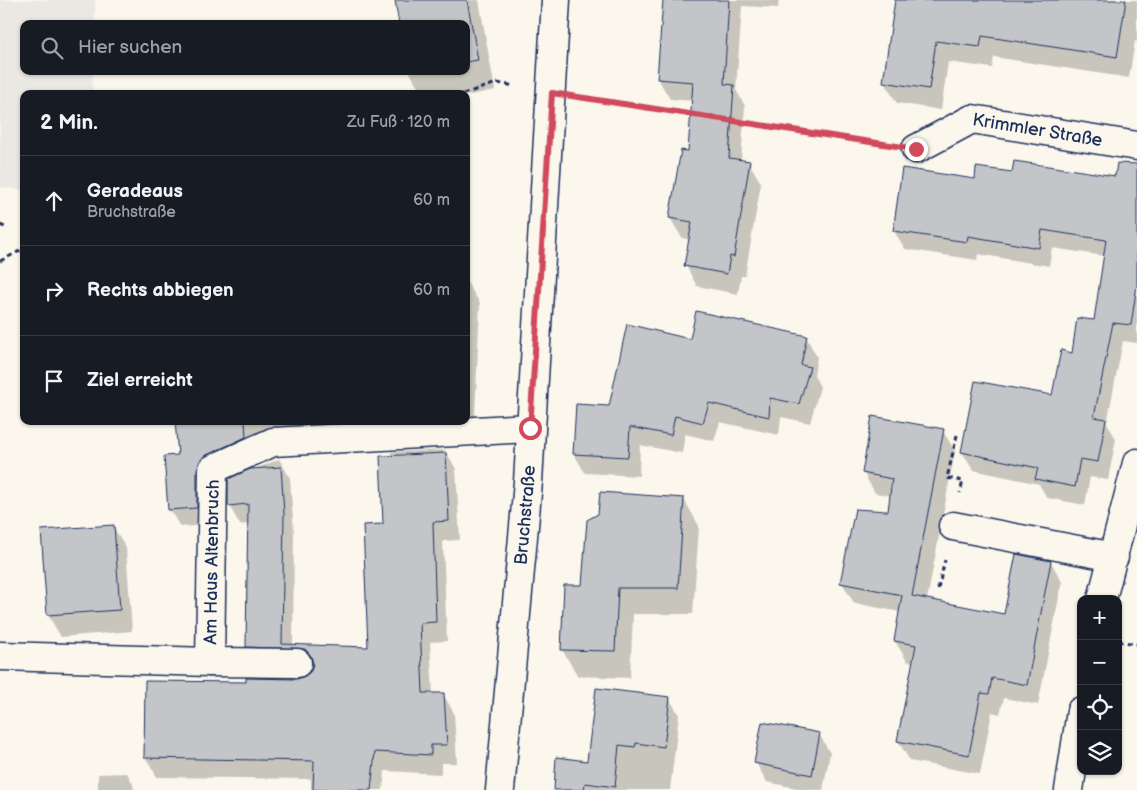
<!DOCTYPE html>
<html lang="de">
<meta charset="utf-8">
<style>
:root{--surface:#171b24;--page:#20242c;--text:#f1f3f6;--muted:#9ea1a6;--line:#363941}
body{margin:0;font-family:"Balsamiq Sans",sans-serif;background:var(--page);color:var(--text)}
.controls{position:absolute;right:15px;bottom:15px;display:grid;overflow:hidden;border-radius:10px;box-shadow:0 1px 4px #0004}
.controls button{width:45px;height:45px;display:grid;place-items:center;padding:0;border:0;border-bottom:1px solid var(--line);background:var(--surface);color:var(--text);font:25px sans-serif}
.stop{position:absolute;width:15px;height:15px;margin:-11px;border:4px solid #d1495b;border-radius:50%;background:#fff}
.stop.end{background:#d1495b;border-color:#fff;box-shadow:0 1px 5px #0008}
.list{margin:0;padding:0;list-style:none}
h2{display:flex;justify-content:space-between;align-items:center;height:65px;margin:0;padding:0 20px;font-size:21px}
h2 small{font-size:16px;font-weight:400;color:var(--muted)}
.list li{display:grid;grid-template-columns:32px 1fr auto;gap:15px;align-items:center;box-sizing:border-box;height:90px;padding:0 20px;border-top:1px solid var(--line)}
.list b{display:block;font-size:19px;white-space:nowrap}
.list p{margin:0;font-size:16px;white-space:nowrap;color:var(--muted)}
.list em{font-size:16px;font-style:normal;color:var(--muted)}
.icon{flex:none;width:28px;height:28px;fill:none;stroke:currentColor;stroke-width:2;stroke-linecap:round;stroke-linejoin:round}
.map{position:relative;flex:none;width:1137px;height:790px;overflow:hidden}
.search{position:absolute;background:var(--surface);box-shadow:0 1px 4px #0004;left:20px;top:20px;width:450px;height:55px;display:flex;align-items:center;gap:12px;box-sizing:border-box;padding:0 18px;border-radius:10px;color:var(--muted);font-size:19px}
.panel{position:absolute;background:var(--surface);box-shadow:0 1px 4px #0004;left:20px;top:90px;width:450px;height:335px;border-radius:10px}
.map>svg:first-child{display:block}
</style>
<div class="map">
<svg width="1137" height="790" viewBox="0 0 1137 790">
<rect width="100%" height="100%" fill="#fbf7ec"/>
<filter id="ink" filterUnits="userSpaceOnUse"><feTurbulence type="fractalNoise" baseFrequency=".02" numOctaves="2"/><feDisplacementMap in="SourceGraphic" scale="10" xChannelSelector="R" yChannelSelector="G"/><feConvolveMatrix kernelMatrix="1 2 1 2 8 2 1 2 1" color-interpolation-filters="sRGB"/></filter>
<g filter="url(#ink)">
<polygon fill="#eae8e2" points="0,0 95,0 95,24 24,24 24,71 93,71 92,94 24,94 24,190 0,187"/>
<g fill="#0003">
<polygon points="396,0 479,0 495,90 466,96 466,94 422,94 409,71 466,71 466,24"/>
<polygon points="664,0 779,0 778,8 742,6 736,90 745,106 741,161 749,163 761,183 745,276 741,276 738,294 697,286 686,266 690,240 682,238 670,218 689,153 693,101 670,99 658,79"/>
<polygon points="897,0 1137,0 1137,42 1135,41 1129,78 994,57 992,68 948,62 941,110 897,103 884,82"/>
<polygon points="1137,166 1137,343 1123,341 1107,423 1116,439 1108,480 1090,477 1085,505 1047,498 1039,484 973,470 962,452 1053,397 1073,354 1095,321 1105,256 1052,248 1049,266 978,254 977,260 905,249 894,231 976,180 1013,174 1118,178"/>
<polygon points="466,281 480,303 474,438 405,442 394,421 466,421"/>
<polygon points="806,337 817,357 814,375 820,387 810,423 781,417 779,435 720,422 714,441 685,434 682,453 640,445 639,476 585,473 574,454 610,408 691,340"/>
<polygon points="176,421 346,421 347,434 216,472 206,525 180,527 170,510 166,458 180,456"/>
<polygon points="943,431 955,451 927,600 1005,615 1051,562 1062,582 1038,705 1004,698 1000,714 992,712 980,774 910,761 898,741 914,663 907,661 895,641 900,612 854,603 842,583 889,512 891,496 875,493 863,472"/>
<polygon points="445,450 456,469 460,540 443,541 447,641 430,642 433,694 443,694 454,713 457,763 441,763 441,774 385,771 383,790 311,790 311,779 157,777 145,757 247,684 297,680 306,677 312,671 313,668 258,666 247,646 249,524 240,525 229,505 230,480 279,459 290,478 294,533 293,646 369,649 385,576 391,452"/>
<polygon points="684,499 699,526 693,614 633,614 630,678 578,676 562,650 583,586"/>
<polygon points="113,526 126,548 132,631 61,637 48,615"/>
<polygon points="669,698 679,715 670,790 555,790"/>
<polygon points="819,734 830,753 823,790 806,790 767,782 756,763"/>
<polygon points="127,773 133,784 134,790 98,790 98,774"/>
</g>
<g fill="#c3c5c9" stroke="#1b2f5e">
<polygon points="395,0 467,0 478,60 466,62 466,24 399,24"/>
<polygon points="663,0 729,0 724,84 734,85 729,158 750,161 734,257 730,256 727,274 684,266 692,222 669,218 681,150 688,151 693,82 657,79"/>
<polygon points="895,0 1126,0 1117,57 982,36 980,47 936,41 929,89 883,82"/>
<polygon points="1014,161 1115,176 1117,163 1137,164 1137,285 1131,325 1113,323 1094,417 1106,419 1098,462 1080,459 1075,487 1035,479 1038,468 961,452 975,381 1052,395 1061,350 1072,353 1077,318 1094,320 1106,240 1042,230 1039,248 968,236 967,242 893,231 902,168 975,179 976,167 1012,172"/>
<polygon points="696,311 807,336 801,365 810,367 799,404 770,398 769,417 709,403 703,423 675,416 671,435 630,427 628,457 573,454 576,404 609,406 627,324 690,339"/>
<polygon points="872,416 944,429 912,596 1004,614 1016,554 1051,561 1027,685 992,678 989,694 981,693 969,755 897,741 916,645 894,641 902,595 840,583 855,509 888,511 892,479 862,473"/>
<polygon points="175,421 245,421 246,437 207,455 200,461 197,469 197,508 168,510 164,456 178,455"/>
<polygon points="446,453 449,521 433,522 436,622 420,623 423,693 444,693 447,745 431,745 431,755 375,752 371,790 313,790 314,761 144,758 145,681 246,682 246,678 297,679 305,676 311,671 313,663 311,656 305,649 246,647 248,504 228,506 228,479 250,469 281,467 284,513 282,644 368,647 363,525 383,524 380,456"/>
<polygon points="600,492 684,498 678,588 618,588 615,651 561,650 564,585 582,585 587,520 598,514"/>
<polygon points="114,525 120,610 47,615 41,530"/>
<polygon points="596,688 670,697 664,747 636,743 635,747 619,745 615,787 585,783 584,790 554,790 556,757 587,761"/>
<polygon points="762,722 820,733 812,775 754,763"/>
</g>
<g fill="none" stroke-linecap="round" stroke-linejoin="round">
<defs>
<g id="minor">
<path id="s1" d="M 916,149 L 972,119 L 1137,146"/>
<polyline points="953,526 1114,557"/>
<polyline points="1102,599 1137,463"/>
<path id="s2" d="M 0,656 L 210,662 L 213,469 L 273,442 L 530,428"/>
<polyline points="210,662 297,663"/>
<path id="s3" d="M 500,790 L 528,482 L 556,0"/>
<polyline points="1069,790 1081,711"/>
</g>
</defs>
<use href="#minor" stroke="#1b2f5e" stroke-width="31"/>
<g stroke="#1b2f5e" stroke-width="3" stroke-dasharray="5 4" stroke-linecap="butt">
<polyline points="463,94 497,83 515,86"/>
<polyline points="586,98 883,144"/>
<polyline points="0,225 5,227"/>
<polyline points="0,261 24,249"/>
<polyline points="957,435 947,478 963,481 960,493"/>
<polyline points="938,589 945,560"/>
<polyline points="1118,641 1137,644"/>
</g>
<use href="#minor" stroke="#fbf7ec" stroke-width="28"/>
</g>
</g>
<g fill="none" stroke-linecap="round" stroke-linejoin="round" filter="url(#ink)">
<polyline stroke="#d1495b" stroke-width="6" points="530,428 552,93 916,149"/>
</g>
<g text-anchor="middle" stroke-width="4" stroke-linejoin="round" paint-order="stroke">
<g font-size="18" fill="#1b2f5e" stroke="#fbf7ec">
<text dy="6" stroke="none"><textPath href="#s1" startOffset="130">Krimmler Straße</textPath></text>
<text dy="6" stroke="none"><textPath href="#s3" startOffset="276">Bruchstraße</textPath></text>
<text dy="6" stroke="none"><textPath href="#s2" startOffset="310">Am Haus Altenbruch</textPath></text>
</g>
</g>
</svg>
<div class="controls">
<button>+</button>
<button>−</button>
<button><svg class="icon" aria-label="locate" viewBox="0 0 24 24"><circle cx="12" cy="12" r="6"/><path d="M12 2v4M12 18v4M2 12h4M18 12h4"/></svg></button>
<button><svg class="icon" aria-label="layers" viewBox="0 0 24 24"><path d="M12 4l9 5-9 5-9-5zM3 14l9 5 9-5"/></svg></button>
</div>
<div class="stop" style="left:530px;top:428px"></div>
<div class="stop end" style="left:916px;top:149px"></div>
<div class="search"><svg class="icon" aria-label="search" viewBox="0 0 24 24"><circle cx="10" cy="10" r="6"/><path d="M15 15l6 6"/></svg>Hier suchen</div>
<section class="panel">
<h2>2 Min.<small>Zu Fuß · 120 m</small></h2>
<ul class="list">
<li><svg class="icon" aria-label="ahead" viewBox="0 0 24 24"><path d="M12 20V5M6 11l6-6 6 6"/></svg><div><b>Geradeaus</b><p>Bruchstraße</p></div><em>60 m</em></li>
<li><svg class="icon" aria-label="right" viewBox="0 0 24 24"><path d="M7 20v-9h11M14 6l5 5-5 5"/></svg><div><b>Rechts abbiegen</b></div><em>60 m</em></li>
<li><svg class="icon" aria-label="arrive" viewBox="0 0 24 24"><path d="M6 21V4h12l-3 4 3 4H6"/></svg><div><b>Ziel erreicht</b></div></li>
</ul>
</section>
</div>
